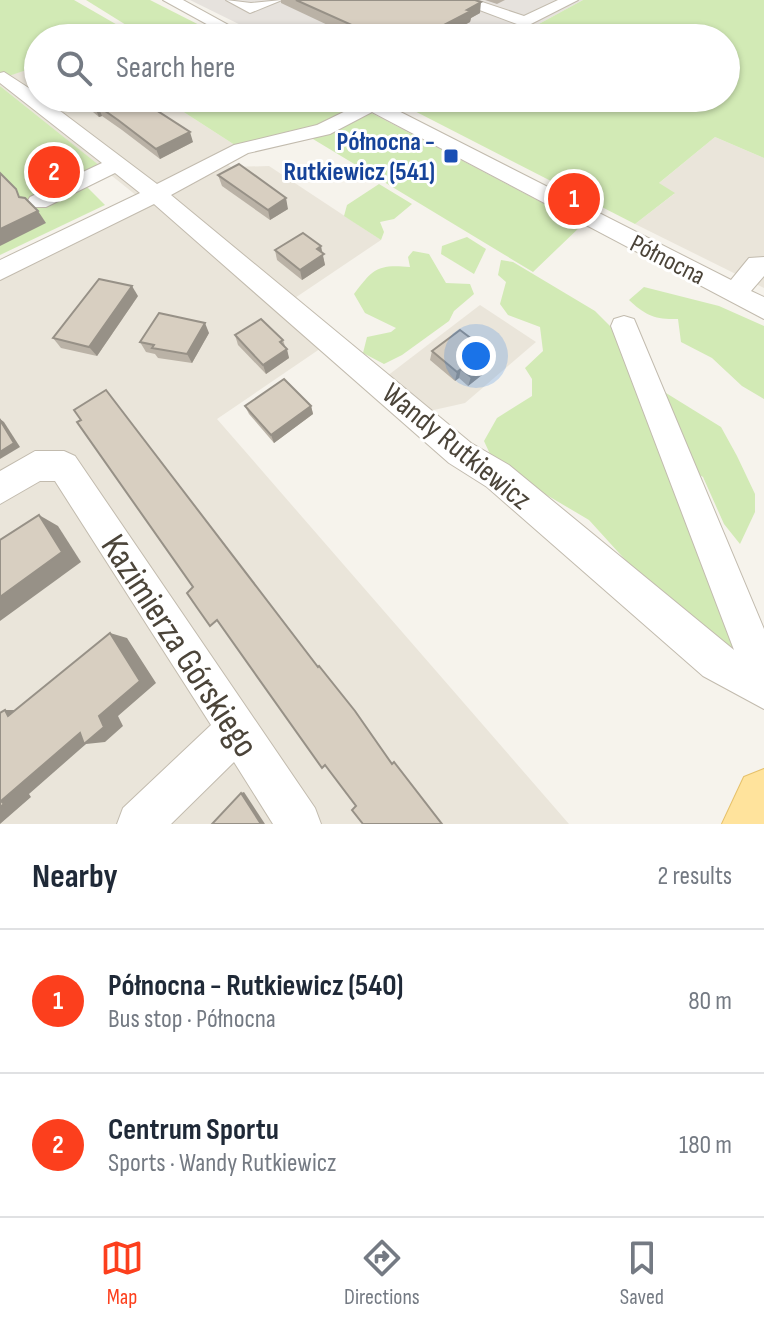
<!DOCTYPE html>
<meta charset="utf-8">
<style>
:root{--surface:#fff;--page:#f6f6f7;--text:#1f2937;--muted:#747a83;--line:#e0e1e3;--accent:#fc3f1d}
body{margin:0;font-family:"Sofia Sans Condensed",sans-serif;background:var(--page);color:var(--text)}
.you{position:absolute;left:476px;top:356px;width:28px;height:28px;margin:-20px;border:6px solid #fff;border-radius:50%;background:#1a73e8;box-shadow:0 0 0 12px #1a73e833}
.badge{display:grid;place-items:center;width:52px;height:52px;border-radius:50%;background:var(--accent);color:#fff;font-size:26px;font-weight:700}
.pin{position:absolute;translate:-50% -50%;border:4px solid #fff;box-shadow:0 2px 8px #0006}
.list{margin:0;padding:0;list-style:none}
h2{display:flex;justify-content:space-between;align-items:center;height:104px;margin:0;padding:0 32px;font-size:34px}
h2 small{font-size:26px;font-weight:400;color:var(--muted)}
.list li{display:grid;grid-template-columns:52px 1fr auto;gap:24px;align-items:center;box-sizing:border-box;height:144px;padding:0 32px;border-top:2px solid var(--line)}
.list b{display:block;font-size:30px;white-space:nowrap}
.list p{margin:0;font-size:26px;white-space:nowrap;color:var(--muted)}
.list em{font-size:26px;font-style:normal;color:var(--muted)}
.icon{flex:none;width:44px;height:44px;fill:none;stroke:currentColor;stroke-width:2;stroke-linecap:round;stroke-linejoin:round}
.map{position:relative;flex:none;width:764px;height:824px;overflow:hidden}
.search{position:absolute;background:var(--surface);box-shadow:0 2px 6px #0004;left:24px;right:24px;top:24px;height:88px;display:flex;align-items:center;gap:20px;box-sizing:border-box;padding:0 28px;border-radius:44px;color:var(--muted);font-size:30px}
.sheet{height:392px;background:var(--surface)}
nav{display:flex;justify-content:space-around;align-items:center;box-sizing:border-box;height:112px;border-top:2px solid var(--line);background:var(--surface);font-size:22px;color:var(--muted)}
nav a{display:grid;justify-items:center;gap:4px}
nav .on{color:var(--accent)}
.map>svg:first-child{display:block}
</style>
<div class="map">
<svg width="764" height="824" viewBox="0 0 764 824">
<rect width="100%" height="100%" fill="#f6f3ec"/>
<g fill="#eae5da">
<polygon points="37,65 38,98 162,98 241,149 222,160 231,167 269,166 381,240 286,304 330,342 217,419 569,824 0,824 0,271 142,200 0,86 0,79"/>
<polygon points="715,137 764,158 764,288 635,224 674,194 658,184"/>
<polygon points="480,305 536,342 465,403 425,412 378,383"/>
</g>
<polygon fill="#e6e2dd" points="190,0 583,0 513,38 267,38"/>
<g fill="#d2eab5">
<polygon points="0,0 74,0 140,38 38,38 38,66 0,79"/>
<polygon points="86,0 150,0 225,38 147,38"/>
<polygon points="583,0 764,0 764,158 715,137 659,183 675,193 635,224 397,102 404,98 726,98 726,38 513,38"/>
<polygon points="0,86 110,174 87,187 105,205 0,255"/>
<polygon points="162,98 343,98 583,224 533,272 303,133 241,149"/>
<polygon points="379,184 412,204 394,219 380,222 384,232 381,240 344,216 347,205"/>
<polygon points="467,237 486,249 474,274 441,254 442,246"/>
<path d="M 413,251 L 429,254 L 446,283 L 470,284 L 474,294 L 454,311 L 449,321 L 402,355 L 384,364 L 363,353 L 367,337 L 391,332 L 396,328 L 365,313 L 354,294 C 373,269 377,264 410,267 L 408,257 Z"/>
<polygon points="501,260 513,262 595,311 620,336 743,662 649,586 589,520 528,484 490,454 484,441 497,418 532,396 532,379 525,368 543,351 540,327 508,315 500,304 506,282 498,275"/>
<path d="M 644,287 L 719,306 L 764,326 L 764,399 L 742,386 L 712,358 L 681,342 L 678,319 C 655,320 645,315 629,300 Z"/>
<polygon points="666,393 721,427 737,456 755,494 755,512 740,544 724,524 703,477 689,469 669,421"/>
</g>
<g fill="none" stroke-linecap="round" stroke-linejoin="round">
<defs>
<g id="minor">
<polygon points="163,0 183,0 252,38 232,38"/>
<polygon points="226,0 251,3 282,0 250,13"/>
<polygon points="453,0 476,0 524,16 558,0 578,0 525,27"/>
<polygon points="4,72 38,94 38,98 43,98 157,184 234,145 317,125 358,105 350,98 373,98 731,280 749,258 764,257 764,276 751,291 764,297 764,319 372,112 330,134 248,153 171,195 471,443 509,465 734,650 611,326 614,319 624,316 634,319 764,629 764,709 703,676 487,487 449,463 154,204 0,280 0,260 140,193 115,173 46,207 30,207 27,202 30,197 102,163 0,83 0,73"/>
<polygon points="35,451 64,451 75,456 315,808 321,824 273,824 234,762 171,824 117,824 123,808 211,725 55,481 40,481 0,504 0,471"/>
</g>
<polygon id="major" points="764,769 764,824 722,824 744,777"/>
</defs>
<use href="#minor" stroke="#c2bbae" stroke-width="2"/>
<use href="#major" stroke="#e6c16a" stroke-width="2"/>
<use href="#minor" fill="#fff" fill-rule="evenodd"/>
<use href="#major" fill="#ffe39c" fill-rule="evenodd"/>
</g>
<g fill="#bab2a6">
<polygon points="281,0 475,0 480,13 471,18 470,22 440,38 351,38 351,36 281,3"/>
<polygon points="485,0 505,0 497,4"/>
<polygon points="76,98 126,98 193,142 160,159 122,130 102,116 99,117"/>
<polygon points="218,175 288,209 270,220 222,186"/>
<polygon points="275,250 322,253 325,265 302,280 277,260"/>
<polygon points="138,296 97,356 61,348 53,338"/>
<polygon points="209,333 192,363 158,358 155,354 146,352 140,342"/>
<polygon points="235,335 283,340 289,358 266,374 238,345"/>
<polygon points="432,351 483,356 487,371 468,386 459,378 455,381 430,360"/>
<polygon points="245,406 311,406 313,414 274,443 249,414"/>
</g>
<g fill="#979187">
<polygon points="481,2 480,13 471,18 470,22 440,38 419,38"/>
<polygon points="98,106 102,116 99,117 95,108"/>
<polygon points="190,132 193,142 160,159 156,149"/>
<polygon points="286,198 288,209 270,220 268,210"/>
<polygon points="38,211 46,223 0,246 0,229"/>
<polygon points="321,246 325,265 302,280 300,270 317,249"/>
<polygon points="132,286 138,296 97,356 89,347"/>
<polygon points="205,323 209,333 192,363 187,354"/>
<polygon points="287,349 289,358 266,374 263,365"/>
<polygon points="490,362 487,371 468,386 471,377"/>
<polygon points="461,369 459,378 455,381 457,372"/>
<polygon points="311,406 313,414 274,443 271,435"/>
<polygon points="0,419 4,422 20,447 0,459"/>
<polygon points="39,515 58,526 81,562 0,621 0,597"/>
<polygon points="110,633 127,638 156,683 118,716 123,726 105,742 86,744 29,794 31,797 0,824 0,807 1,801 99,716"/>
<polygon points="5,710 30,710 8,716"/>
<polygon points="244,792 265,824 261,824 241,793"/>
</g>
<g fill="#d8cfc1" stroke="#979187" stroke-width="2">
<polygon points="296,0 475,0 481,2 467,10 471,11 419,38 356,38 351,36 363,30"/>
<polygon points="83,98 126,98 131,102 136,99 145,103 190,132 156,149 118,120 98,106 95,108"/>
<polygon points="239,164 286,198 268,210 218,175"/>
<polygon points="0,173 16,189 19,197 25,198 38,211 0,229"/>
<polygon points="303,233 321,246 317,249 324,254 300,270 275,250"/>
<polygon points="99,279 132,286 89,347 53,338"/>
<polygon points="159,313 205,323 187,354 152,348 154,345 140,342"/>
<polygon points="261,319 283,340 280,342 287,349 263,365 235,335"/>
<polygon points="460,330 485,349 479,354 490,362 471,377 461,369 457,372 432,351"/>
<polygon points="284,379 311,406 271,435 245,406"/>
<polygon points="106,390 318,667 319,666 355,711 392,764 394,762 442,824 363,824 352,810 356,806 325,765 322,768 217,620 210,626 198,609 187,593 193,587 77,422 81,420 74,410"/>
<polygon points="0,420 14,443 0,452"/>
<polygon points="39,515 62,552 0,597 0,540"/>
<polygon points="110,633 140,681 99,716 104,727 84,744 80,733 1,801 4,804 0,807 0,713 5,710 8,716"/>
<polygon points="241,793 261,824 212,824"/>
</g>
<rect fill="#1a4fb4" stroke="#fff" stroke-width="3" x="443" y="148" width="16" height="16" rx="4"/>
<g text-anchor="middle" stroke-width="6" stroke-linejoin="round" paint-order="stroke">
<g font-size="26" font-weight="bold" fill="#164399" stroke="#fff" text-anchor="end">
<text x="435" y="150">Północna -<tspan x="435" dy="30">Rutkiewicz (541)</tspan></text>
</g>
<g font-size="26" fill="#4b4439" stroke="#fff">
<text transform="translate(668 259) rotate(27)" y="9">Północna</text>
</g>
<g font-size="30" fill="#4b4439" stroke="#fff">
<text transform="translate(457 446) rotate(39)" y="10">Wandy Rutkiewicz</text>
</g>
<g font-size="36" fill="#4b4439" stroke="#fff">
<text transform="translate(181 645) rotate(57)" y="13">Kazimierza Górskiego</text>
</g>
</g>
</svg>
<div class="you"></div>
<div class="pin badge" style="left:574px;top:199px">1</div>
<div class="pin badge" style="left:54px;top:172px">2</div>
<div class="search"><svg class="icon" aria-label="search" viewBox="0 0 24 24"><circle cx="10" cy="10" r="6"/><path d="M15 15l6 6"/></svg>Search here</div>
</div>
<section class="sheet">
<h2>Nearby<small>2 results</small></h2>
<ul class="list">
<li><span class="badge">1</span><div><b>Północna - Rutkiewicz (540)</b><p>Bus stop · Północna</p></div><em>80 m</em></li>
<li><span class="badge">2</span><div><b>Centrum Sportu</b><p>Sports · Wandy Rutkiewicz</p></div><em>180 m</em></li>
</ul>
</section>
<nav>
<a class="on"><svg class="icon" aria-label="map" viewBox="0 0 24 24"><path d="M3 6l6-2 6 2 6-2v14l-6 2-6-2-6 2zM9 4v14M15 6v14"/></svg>Map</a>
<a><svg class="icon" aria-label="directions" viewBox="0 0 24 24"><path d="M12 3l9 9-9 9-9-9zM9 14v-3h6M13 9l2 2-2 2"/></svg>Directions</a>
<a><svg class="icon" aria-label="saved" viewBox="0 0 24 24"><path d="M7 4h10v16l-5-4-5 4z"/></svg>Saved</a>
</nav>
